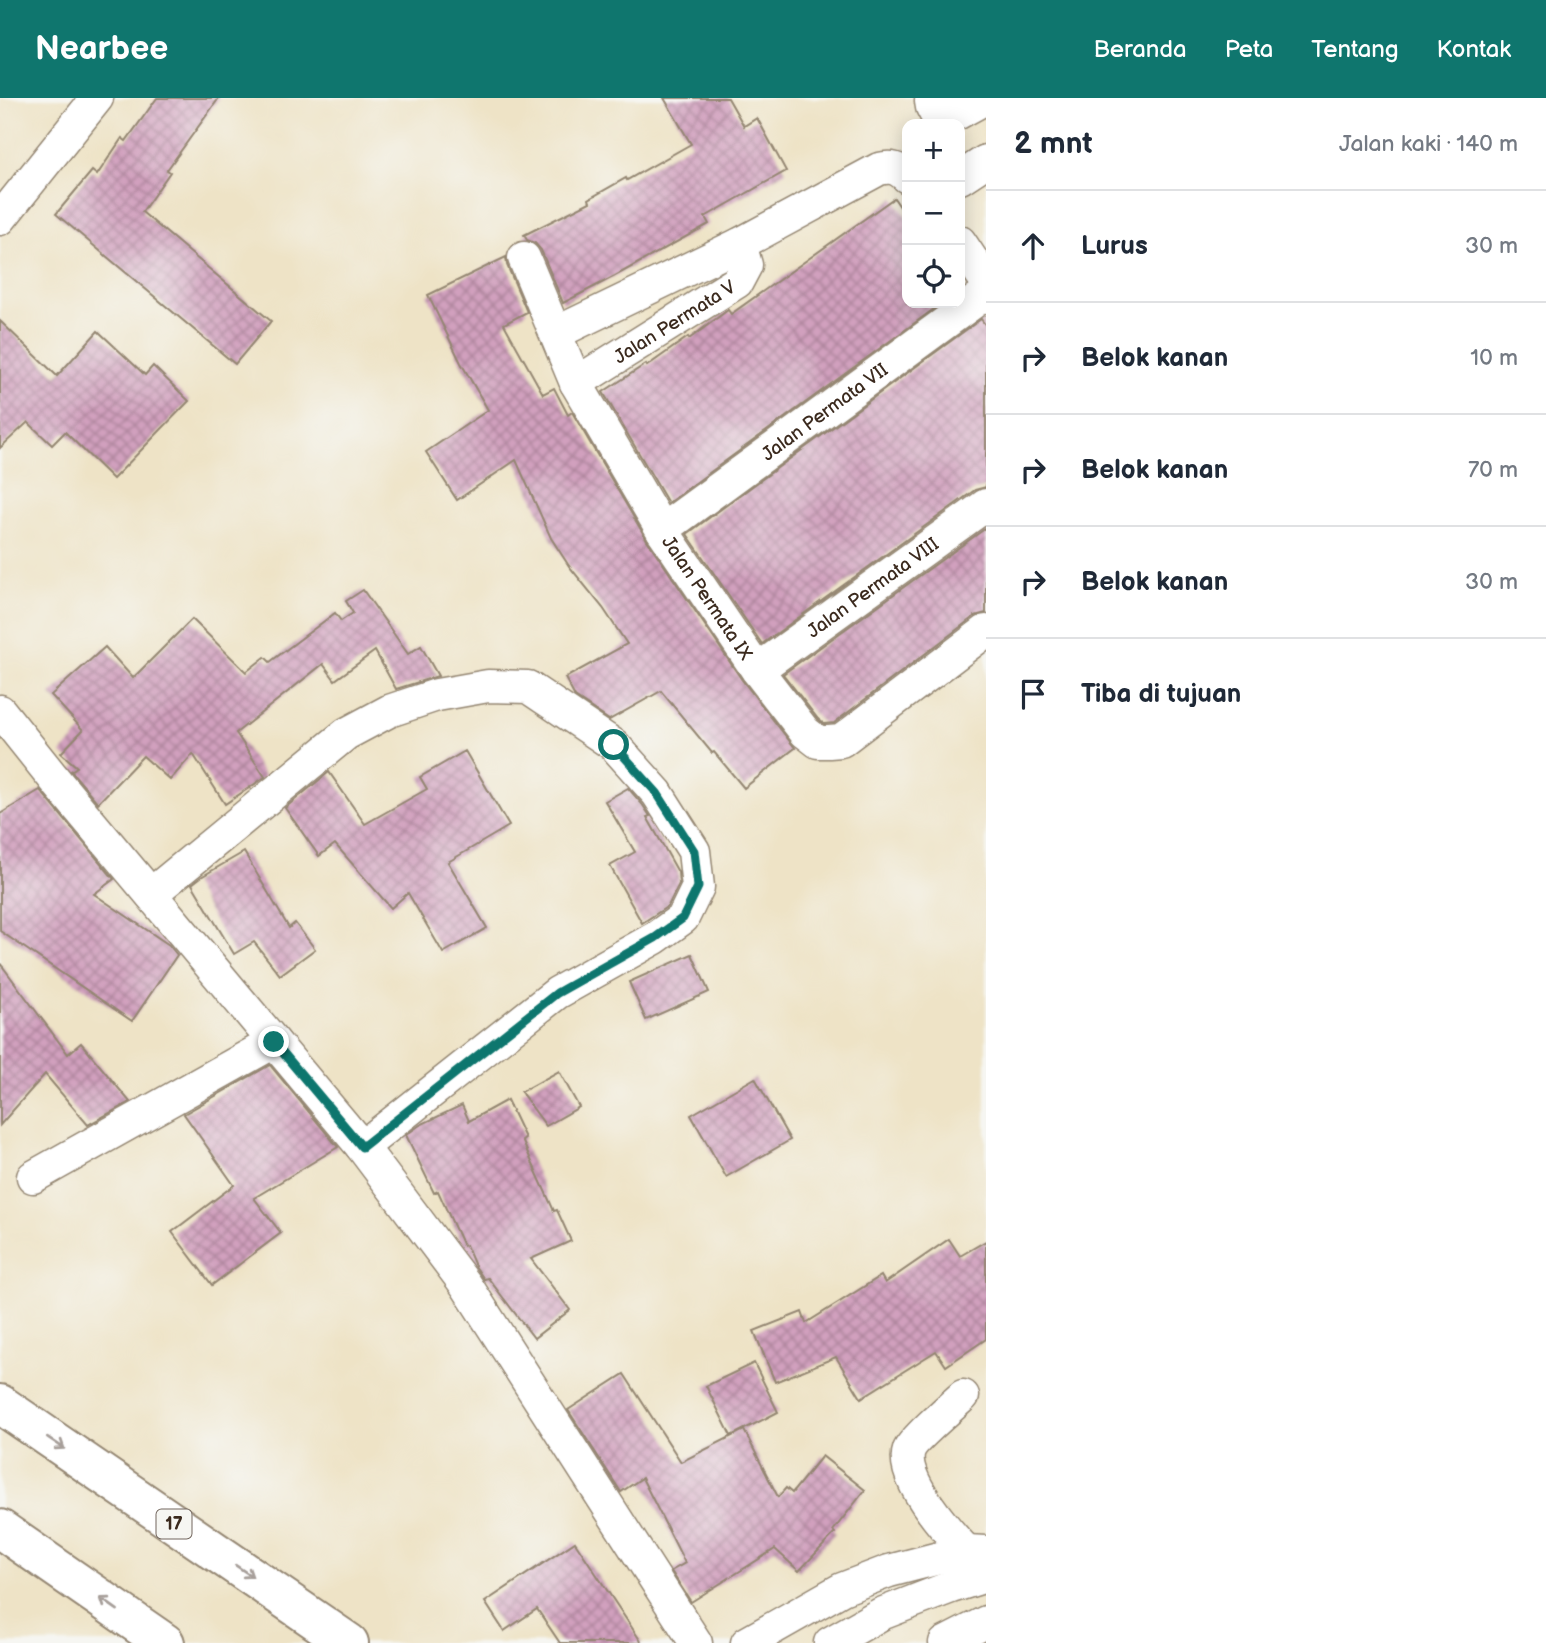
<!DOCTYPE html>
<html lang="id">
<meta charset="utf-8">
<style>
:root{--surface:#fff;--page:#f2f2f3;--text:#1f2937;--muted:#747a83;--line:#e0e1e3;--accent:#0f766e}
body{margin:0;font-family:"Balsamiq Sans",sans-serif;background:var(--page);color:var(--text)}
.controls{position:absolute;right:21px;top:21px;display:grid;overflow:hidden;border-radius:14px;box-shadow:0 4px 18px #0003}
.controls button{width:63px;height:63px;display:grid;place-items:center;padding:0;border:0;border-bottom:2px solid var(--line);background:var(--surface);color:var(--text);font:35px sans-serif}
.stop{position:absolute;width:21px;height:21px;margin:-16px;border:5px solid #0f766e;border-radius:50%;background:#fff}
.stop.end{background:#0f766e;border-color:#fff;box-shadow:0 2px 7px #0008}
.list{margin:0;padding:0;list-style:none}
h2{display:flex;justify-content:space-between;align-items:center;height:91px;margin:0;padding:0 28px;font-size:30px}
h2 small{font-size:23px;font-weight:400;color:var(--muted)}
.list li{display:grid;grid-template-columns:46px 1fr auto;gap:21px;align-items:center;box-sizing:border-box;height:112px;padding:0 28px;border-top:2px solid var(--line)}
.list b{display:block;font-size:26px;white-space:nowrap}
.list em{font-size:23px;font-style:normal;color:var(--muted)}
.icon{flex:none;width:38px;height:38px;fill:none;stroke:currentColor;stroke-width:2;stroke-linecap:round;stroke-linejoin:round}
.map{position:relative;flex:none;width:986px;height:1545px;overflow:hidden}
header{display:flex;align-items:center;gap:42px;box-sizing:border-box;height:98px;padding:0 35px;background:var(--accent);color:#fff}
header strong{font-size:33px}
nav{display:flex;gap:38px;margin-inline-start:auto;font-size:24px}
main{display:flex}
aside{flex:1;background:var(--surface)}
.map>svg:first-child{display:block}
</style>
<header>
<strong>Nearbee</strong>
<nav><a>Beranda</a><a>Peta</a><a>Tentang</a><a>Kontak</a></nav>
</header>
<main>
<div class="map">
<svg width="986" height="1545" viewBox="0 0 986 1545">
<defs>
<pattern id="building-cross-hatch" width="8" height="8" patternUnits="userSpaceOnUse" patternTransform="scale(1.75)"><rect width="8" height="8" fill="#d1a0be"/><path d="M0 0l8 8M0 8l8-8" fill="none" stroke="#ab839a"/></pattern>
</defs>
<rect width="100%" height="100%" fill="#f6f6f2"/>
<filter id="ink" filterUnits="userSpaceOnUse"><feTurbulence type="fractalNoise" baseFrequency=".0143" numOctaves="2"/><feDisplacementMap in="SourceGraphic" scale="14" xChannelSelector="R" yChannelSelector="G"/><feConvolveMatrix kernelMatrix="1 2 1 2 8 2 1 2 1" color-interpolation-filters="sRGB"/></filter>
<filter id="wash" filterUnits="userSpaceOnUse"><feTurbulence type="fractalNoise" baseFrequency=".00686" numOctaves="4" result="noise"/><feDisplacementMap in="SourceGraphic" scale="28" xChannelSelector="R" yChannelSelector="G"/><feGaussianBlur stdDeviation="1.57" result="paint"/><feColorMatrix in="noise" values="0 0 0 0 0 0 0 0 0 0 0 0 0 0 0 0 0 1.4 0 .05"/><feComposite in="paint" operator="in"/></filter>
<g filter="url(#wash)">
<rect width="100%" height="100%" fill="#eee3c6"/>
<g id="blocks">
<g fill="url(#building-cross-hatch)">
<polygon points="157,0 219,0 167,72 170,74 142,114 271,223 235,266 56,116 92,73 97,77 122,40 126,43"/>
<polygon points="664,0 728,0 744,28 757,20 786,73 705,119 709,126 615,178 563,205 541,152 535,145 527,142 524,137 590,104 589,101 626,80 627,82 691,46"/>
<polygon points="894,100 907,119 907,205 942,205 668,405 603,294 646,266 647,268 688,239 689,241 728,212 731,216"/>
<polygon points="506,159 507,167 527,214 504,226 543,296 554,290 568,317 572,314 647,442 742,582 795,650 744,690 714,654 712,655 661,593 609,622 575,599 565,580 627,546 603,510 569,468 551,440 516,362 457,402 426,354 488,312 461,265 428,197"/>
<polygon points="981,221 986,228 986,389 975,392 762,546 687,436"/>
<polygon points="0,223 57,278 98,233 145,277 153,268 189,303 113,381 65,334 52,347 28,324 0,350"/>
<polygon points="986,430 986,515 975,518 834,625 824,626 818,621 783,576"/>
<polygon points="363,492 408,556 421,548 438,578 396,591 375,553 335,582 323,566 236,635 265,679 225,706 193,656 170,682 143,658 98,705 71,673 77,669 61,655 83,632 51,597 105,549 133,580 192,521 246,574 265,559 270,564 335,515 341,523 353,515 346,503"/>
<polygon points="465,653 509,728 448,764 487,830 443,855 408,795 391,810 335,746 319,758 285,710 329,674 365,726 427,691 420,679"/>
<polygon points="628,690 642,706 650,718 647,719 678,774 679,786 668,808 642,825 610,768 635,754 605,703"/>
<polygon points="40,692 114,781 94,796 169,847 177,857 132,923 0,833 0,716"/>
<polygon points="244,754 289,830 295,825 315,851 280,877 254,844 234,856 192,786 201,779"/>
<polygon points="692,856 709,894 646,922 629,884"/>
<polygon points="0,865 68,956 81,945 130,1004 88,1027 45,976 0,1027"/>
<polygon points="270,967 338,1049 254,1100 281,1135 212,1187 172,1134 234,1087 184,1016"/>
<polygon points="559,973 579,1009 546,1028 521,994"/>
<polygon points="755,980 790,1042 726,1079 691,1017"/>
<polygon points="507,1002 525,1040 522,1042 554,1113 557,1112 571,1143 531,1161 570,1212 534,1240 488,1180 484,1181 475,1168 466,1147 463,1148 438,1093 434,1095 406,1037 420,1027 462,1007 469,1023"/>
<polygon points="949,1141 960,1158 986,1143 986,1241 946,1268 936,1253 861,1300 836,1259 775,1284 754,1233 802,1214 806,1225 881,1178 885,1185"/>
<polygon points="754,1265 778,1314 731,1338 706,1288"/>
<polygon points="624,1276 681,1364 744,1332 778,1399 786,1390 792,1395 822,1358 865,1392 833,1433 835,1435 799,1473 775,1451 691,1504 671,1473 685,1465 642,1380 621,1394 568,1312"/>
<polygon points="575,1444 642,1545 560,1545 537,1511 504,1533 485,1504"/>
</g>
</g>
</g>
<g filter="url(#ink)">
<use href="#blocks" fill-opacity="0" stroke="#948672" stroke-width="2"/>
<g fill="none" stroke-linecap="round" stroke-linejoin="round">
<defs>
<g id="street">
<polyline points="936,0 931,3 932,9 941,26"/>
<polyline points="940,25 986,0"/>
<polyline points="960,80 986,63"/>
<polyline points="0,121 97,0"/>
<polyline points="960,144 986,183"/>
<path id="s1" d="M 524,160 L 576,285 L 662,432 L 757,572 L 805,634 L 818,644 L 829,644 L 841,643 L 986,533"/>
<path d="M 556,235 L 740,146 L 879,71 C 891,68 898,70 907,79"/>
<path id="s2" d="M 576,285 L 737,184 L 746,167 L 740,146"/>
<path id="s3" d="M 662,432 L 986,195"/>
<path id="s4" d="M 757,572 L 986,407"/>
<polyline points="0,613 60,688 362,1049 466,1187 696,1545"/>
<polyline points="151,796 346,636 389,613 437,597 488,588 528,589 614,647 657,695 694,753 698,789 683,820 655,840 557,895 362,1049"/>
<polyline points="33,1079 274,944"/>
<path d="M 963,1298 C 953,1307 912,1343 909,1352 C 899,1380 948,1434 966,1453"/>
<polyline points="747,1545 842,1491 889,1473 966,1453 986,1454"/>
<polyline points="830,1545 881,1516 951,1489 986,1478"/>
<polyline points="945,1545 986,1524"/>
</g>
<g id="highway">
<polyline points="0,1306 349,1545"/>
<polyline points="0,1431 165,1545"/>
</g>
</defs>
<use href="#street" stroke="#948672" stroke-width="35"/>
<use href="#highway" stroke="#948672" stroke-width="42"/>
<use href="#street" stroke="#fff" stroke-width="32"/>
<use href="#highway" stroke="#fff" stroke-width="38"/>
</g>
<defs><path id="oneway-shaft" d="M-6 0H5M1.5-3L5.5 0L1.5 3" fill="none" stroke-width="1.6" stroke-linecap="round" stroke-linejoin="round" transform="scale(1.75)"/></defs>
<g stroke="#a79f9a">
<use href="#oneway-shaft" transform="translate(56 1345) rotate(34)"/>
<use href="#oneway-shaft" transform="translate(244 1473) rotate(34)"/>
<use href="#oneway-shaft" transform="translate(109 1506) rotate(-145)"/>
</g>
</g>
<g fill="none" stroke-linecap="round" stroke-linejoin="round" filter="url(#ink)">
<polyline stroke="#0f766e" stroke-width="9" points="274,944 362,1049 557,895 655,840 683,820 698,789 694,753 657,695 614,647"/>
</g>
<g text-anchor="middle" stroke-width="7" stroke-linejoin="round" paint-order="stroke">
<rect fill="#f6f6f2" stroke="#73675e" stroke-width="2" x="156.5" y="1411.5" width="35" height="29" rx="5"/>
<g font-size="18" font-weight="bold" fill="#3b2a1e">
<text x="174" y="1432">17</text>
</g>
<g font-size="19" fill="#3b2a1e" stroke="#f6f6f2">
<text dy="7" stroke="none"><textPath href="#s2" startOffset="116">Jalan Permata V</textPath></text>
<text dy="7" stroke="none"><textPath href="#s3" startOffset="201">Jalan Permata VII</textPath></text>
<text dy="7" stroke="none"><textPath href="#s4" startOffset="142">Jalan Permata VIII</textPath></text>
<text dy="7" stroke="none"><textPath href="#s1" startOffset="387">Jalan Permata IX</textPath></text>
</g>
</g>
</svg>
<div class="controls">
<button>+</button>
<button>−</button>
<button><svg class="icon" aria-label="locate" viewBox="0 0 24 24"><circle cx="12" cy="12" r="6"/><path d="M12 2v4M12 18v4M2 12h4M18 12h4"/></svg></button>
</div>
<div class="stop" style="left:614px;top:647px"></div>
<div class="stop end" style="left:274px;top:944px"></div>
</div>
<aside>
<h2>2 mnt<small>Jalan kaki · 140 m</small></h2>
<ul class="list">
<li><svg class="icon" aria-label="ahead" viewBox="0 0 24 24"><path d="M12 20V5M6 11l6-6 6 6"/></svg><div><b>Lurus</b></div><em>30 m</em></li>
<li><svg class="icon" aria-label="right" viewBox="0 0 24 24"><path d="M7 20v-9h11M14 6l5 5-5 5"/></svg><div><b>Belok kanan</b></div><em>10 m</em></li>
<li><svg class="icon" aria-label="right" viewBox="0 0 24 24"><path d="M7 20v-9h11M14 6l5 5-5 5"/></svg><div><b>Belok kanan</b></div><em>70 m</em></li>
<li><svg class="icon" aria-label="right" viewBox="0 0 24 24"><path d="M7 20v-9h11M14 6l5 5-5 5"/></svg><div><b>Belok kanan</b></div><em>30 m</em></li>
<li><svg class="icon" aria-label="arrive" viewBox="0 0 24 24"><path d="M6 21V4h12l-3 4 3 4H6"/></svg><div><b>Tiba di tujuan</b></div></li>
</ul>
</aside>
</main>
